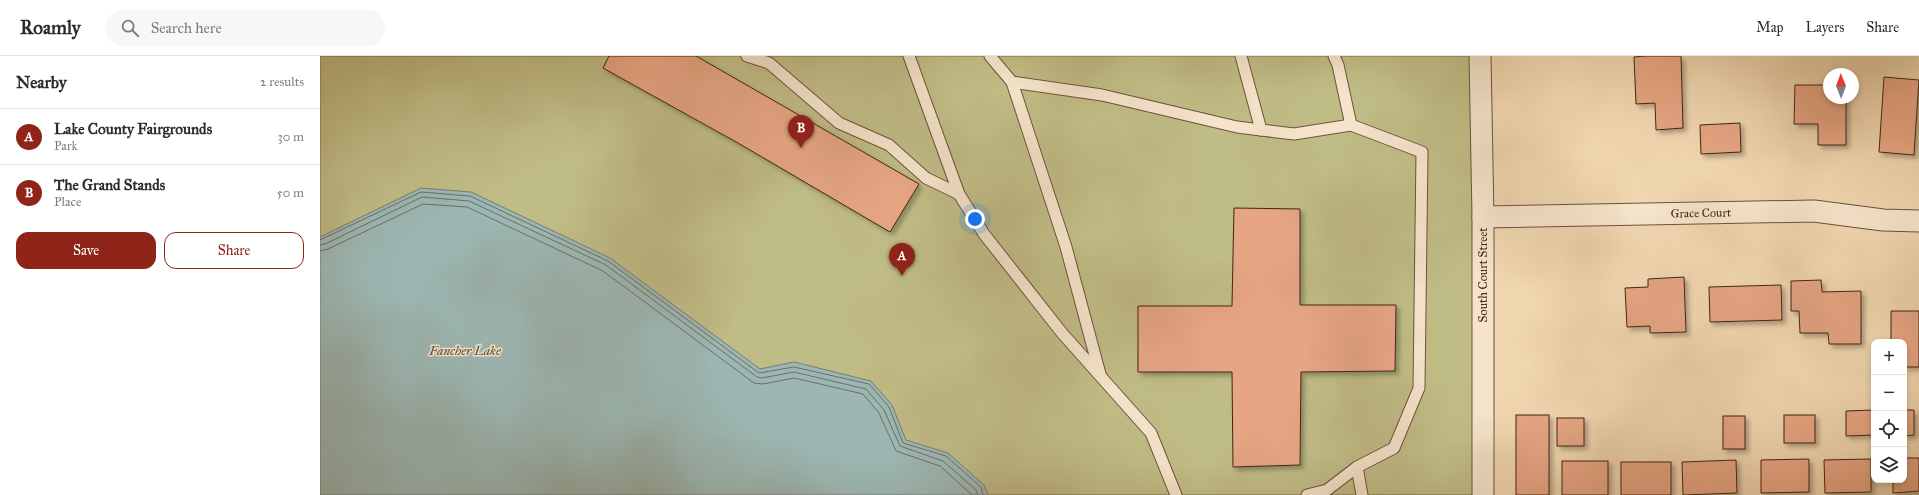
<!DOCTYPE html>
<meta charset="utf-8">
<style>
:root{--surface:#fff;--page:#f7f7f7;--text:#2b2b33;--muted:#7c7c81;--line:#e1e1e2;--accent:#8f2418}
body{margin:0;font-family:"IM FELL Great Primer",serif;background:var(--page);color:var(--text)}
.controls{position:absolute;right:12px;bottom:12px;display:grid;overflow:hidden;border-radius:8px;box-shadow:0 2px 6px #0003}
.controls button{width:36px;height:36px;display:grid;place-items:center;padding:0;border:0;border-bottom:1px solid var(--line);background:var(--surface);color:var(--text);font:20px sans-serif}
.compass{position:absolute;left:1503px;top:12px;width:36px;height:36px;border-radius:50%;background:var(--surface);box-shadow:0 2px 6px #0003;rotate:359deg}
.you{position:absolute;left:655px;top:163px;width:14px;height:14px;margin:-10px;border:3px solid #fff;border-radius:50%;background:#1a73e8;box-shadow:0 0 0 6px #1a73e833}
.badge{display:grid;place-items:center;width:26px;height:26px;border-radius:50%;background:var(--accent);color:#fff;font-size:13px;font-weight:700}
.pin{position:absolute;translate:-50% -33px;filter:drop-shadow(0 1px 2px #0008)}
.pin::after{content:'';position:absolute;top:21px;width:14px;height:12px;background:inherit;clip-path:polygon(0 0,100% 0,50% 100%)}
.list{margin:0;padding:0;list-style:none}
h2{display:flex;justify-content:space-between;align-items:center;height:52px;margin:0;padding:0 16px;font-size:17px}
h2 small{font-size:13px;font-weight:400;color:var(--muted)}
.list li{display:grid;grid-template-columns:26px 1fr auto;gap:12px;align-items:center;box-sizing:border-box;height:56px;padding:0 16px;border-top:1px solid var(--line)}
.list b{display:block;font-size:15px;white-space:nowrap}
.list p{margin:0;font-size:13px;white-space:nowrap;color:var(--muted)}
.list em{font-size:13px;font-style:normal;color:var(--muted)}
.actions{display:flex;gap:8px;padding:12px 16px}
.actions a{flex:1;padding:9px 0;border:1px solid var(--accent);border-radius:12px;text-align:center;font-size:14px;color:var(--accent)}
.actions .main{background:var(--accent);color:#fff}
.icon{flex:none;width:22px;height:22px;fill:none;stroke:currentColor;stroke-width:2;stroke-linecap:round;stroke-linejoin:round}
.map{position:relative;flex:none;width:1599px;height:439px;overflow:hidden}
header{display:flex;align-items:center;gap:24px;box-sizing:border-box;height:56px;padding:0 20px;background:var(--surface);border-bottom:1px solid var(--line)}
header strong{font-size:19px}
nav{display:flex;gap:22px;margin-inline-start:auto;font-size:14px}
.search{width:280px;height:36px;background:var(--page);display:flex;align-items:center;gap:10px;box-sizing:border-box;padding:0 14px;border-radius:22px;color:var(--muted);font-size:15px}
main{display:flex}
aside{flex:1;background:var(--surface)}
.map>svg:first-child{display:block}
</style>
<header>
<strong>Roamly</strong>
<div class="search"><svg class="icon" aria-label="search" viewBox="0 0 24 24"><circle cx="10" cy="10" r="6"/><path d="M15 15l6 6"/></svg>Search here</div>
<nav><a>Map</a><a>Layers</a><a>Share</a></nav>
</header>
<main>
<aside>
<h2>Nearby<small>2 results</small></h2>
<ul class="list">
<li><span class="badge">A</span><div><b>Lake County Fairgrounds</b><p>Park</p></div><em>30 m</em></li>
<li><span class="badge">B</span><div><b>The Grand Stands</b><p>Place</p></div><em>50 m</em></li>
</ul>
<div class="actions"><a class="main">Save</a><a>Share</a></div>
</aside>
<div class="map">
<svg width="1599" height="439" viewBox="0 0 1599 439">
<defs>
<filter id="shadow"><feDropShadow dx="3.5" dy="3.5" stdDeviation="2" flood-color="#0004"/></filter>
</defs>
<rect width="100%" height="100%" fill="#f0d6af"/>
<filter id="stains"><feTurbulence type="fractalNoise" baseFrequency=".005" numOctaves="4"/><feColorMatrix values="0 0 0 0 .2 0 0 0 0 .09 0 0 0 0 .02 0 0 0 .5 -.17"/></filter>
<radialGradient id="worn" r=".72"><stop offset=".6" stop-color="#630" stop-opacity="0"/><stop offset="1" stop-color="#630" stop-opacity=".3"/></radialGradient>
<polygon fill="#c0bc86" stroke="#81704e" points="0,0 1167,0 1163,439 0,439"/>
<polygon fill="#9cb7b3" stroke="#787d74" points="101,132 151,136 290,202 440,313 474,306 551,325 572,349 586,384 628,397 664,429 668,439 0,439 0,181"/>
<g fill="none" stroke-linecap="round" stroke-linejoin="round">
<g stroke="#6f6e64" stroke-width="1">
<polyline points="0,184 101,136 150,140 288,205 439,317 474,311 549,328 569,351 583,387 626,400 661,431 663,439"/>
<polyline points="0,189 5,188 102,141 149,145 286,209 437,321 442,322 474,316 546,333 564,354 580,390 623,405 656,434 658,439"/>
<polyline points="0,195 8,193 103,148 147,151 283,215 434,327 443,328 474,322 543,338 559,357 576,395 620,410 652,439"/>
</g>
</g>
<g fill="#e6a583" stroke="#422516" filter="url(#shadow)">
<polygon points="289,0 376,0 599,128 570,176 418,87 283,12"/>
<polygon points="1325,0 1361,0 1363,72 1336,74 1335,47 1316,48 1314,1"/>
<polygon points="1564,21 1599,24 1594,99 1559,96"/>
<polygon points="1475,29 1509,29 1509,42 1526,42 1526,89 1498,89 1498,68 1474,68"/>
<polygon points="1420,67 1421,96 1381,98 1380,69"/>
<polygon points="914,152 980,153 980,249 1076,249 1075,315 981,316 980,409 913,411 912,316 818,316 818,250 912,250"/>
<polygon points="1364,221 1366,276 1330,277 1330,270 1307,271 1305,232 1328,231 1328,223"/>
<polygon points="1501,224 1502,236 1541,235 1541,288 1509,288 1508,277 1480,277 1479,255 1471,255 1471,225"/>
<polygon points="1461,229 1462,264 1390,266 1389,231"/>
<polygon points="1571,255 1599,255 1599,311 1584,311 1584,286 1571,286"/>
<polygon points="1554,354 1554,379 1526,380 1526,355"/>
<polygon points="1584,354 1594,354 1594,379 1584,380"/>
<rect x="1196" y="359" width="33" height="80"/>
<rect x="1464" y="359" width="31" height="28"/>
<rect x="1403" y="360" width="22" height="33"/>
<rect x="1237" y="362" width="27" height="28"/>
<polygon points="1584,402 1599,402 1599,435 1573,437 1573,424 1584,424"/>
<polygon points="1489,403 1489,436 1441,437 1441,404"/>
<polygon points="1551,403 1551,436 1505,437 1504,404"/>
<polygon points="1416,404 1417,437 1363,439 1362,406"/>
<rect x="1242" y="405" width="46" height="34"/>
<rect x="1301" y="406" width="50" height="33"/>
</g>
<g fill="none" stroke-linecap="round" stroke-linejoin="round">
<defs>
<g id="lane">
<polyline points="427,0 449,7 519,67 569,89 606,122 639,138"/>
<polyline points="589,0 639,138 664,178 742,277 831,377 856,439"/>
<polyline points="670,0 692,26 782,39 917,71 941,74 974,78 1031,69"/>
<polyline points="921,0 941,74"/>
<polyline points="692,26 746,191 780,318"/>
<polyline points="1037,411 1042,439"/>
<polyline points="987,439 1007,434 1037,411 1074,392 1099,332 1102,96 1031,69 1018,9 1014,0"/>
</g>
<g id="street">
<polyline points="1160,0 1163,161 1163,439"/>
<path id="s1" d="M 1163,161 L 1494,155 L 1563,164 L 1599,165"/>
</g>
</defs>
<use href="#lane" stroke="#6e513c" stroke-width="13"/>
<use href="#street" stroke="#6e513c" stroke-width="23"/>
<use href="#lane" stroke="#f5e4cb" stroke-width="11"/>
<use href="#street" stroke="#f5e4cb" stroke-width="21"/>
</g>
<g text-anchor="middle" stroke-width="3" stroke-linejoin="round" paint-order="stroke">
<g font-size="12" fill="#422516" stroke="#f5e4cb">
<text dy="4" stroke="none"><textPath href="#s1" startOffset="218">Grace Court</textPath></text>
<text transform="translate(1163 219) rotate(-90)" y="4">South Court Street</text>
</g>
<g font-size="13" font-style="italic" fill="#584a3d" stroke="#f5e4cb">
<text x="145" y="299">Fancher Lake</text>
</g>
</g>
<rect width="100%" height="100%" filter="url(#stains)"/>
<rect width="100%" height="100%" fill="url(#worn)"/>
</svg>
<div class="controls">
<button>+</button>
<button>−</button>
<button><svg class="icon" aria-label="locate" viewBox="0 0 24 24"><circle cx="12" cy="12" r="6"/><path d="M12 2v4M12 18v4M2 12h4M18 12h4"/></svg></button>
<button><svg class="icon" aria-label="layers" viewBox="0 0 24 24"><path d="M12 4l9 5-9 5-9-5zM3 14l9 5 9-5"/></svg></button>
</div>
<svg class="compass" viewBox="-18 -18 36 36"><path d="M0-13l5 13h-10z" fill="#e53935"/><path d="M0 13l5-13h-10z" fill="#7c7c81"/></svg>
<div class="you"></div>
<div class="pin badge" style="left:582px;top:220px">A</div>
<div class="pin badge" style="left:481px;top:92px">B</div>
</div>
</main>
